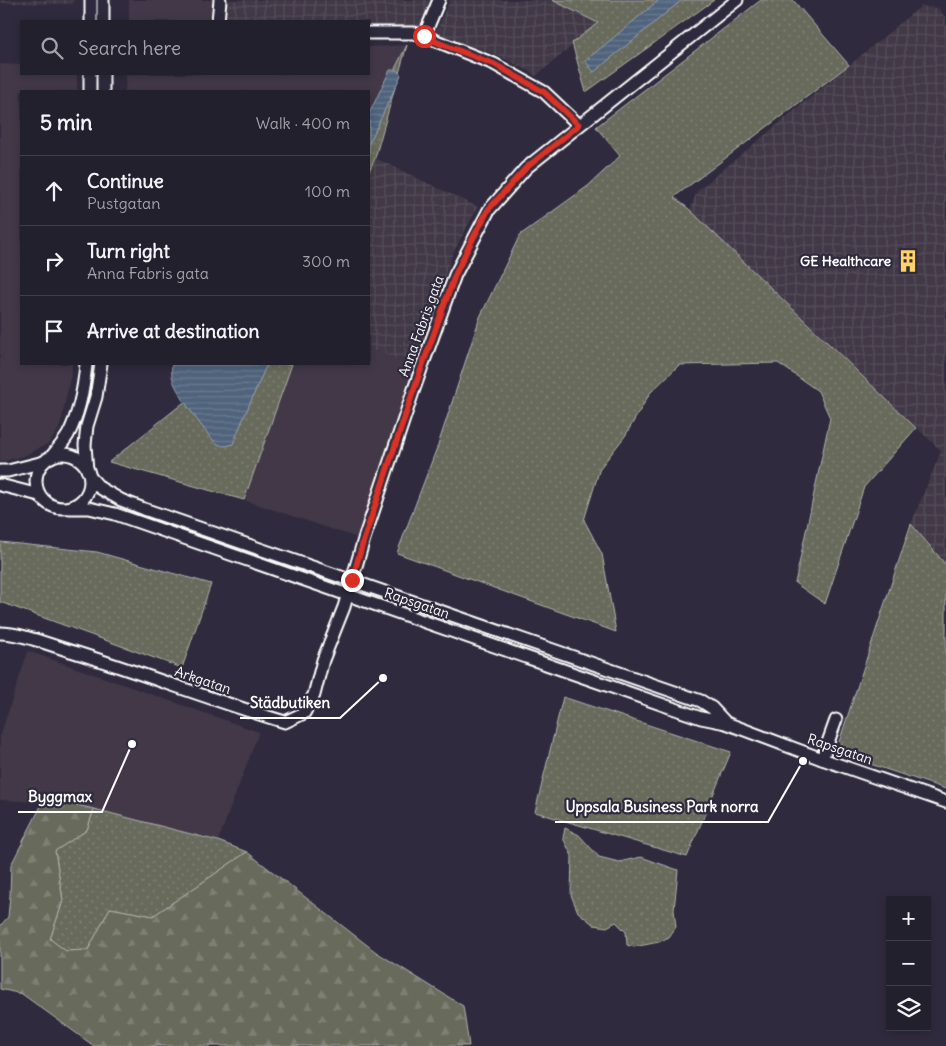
<!DOCTYPE html>
<meta charset="utf-8">
<style>
:root{--surface:#23202e;--page:#2b2836;--text:#f1f3f6;--muted:#a3a3aa;--line:#403e4a}
body{margin:0;font-family:Delius,sans-serif;background:var(--page);color:var(--text)}
.controls{position:absolute;right:15px;bottom:15px;display:grid;overflow:hidden;border-radius:0px;box-shadow:0 2px 8px #0003}
.controls button{width:45px;height:45px;display:grid;place-items:center;padding:0;border:0;border-bottom:1px solid var(--line);background:var(--surface);color:var(--text);font:25px sans-serif}
.stop{position:absolute;width:15px;height:15px;margin:-11px;border:4px solid #d93025;border-radius:50%;background:#fff}
.stop.end{background:#d93025;border-color:#fff;box-shadow:0 1px 5px #0008}
.list{margin:0;padding:0;list-style:none}
h2{display:flex;justify-content:space-between;align-items:center;height:65px;margin:0;padding:0 20px;font-size:21px}
h2 small{font-size:16px;font-weight:400;color:var(--muted)}
.list li{display:grid;grid-template-columns:32px 1fr auto;gap:15px;align-items:center;box-sizing:border-box;height:70px;padding:0 20px;border-top:1px solid var(--line)}
.list b{display:block;font-size:19px;white-space:nowrap}
.list p{margin:0;font-size:16px;white-space:nowrap;color:var(--muted)}
.list em{font-size:16px;font-style:normal;color:var(--muted)}
.icon{flex:none;width:28px;height:28px;fill:none;stroke:currentColor;stroke-width:2;stroke-linecap:round;stroke-linejoin:round}
.map{position:relative;flex:none;width:946px;height:1046px;overflow:hidden}
.search{position:absolute;background:var(--surface);box-shadow:0 2px 8px #0003;left:20px;top:20px;width:350px;height:55px;display:flex;align-items:center;gap:12px;box-sizing:border-box;padding:0 18px;border-radius:0px;color:var(--muted);font-size:19px}
.panel{position:absolute;background:var(--surface);box-shadow:0 2px 8px #0003;left:20px;top:90px;width:350px;height:275px;border-radius:0px}
.map>svg:first-child{display:block}
</style>
<div class="map">
<svg width="946" height="1046" viewBox="0 0 946 1046">
<defs>
<pattern id="industrial-grid" width="8" height="8" patternUnits="userSpaceOnUse" patternTransform="scale(1.25)"><rect width="8" height="8" fill="#423947"/><path d="M0 4h8M4 0v8" fill="none" stroke="#554d59"/></pattern>
<pattern id="grass-dots" width="8" height="8" patternUnits="userSpaceOnUse" patternTransform="scale(1.25)"><rect width="8" height="8" fill="#676a5b"/><path d="M2 2h.1M6 6h.1" fill="none" stroke="#7e8074" stroke-width="1.8" stroke-linecap="round"/></pattern>
<pattern id="forest-firs" width="22" height="20" patternUnits="userSpaceOnUse" patternTransform="scale(1.25)"><rect width="22" height="20" fill="#676a5b"/><path d="M5 1l3.5 6h-7zM16 11l3.5 6h-7z" fill="#7e8074"/></pattern>
<pattern id="water-rules" width="6" height="5" patternUnits="userSpaceOnUse" patternTransform="scale(1.25)"><rect width="6" height="5" fill="#50647c"/><path d="M0 2.5h6" fill="none" stroke="#6a7b90"/></pattern>
</defs>
<rect width="100%" height="100%" fill="#2f2a3d"/>
<filter id="ink" filterUnits="userSpaceOnUse"><feTurbulence type="fractalNoise" baseFrequency=".02" numOctaves="2"/><feDisplacementMap in="SourceGraphic" scale="10" xChannelSelector="R" yChannelSelector="G"/><feConvolveMatrix kernelMatrix="1 2 1 2 8 2 1 2 1" color-interpolation-filters="sRGB"/></filter>
<g filter="url(#ink)">
<g fill="#423947">
<polygon points="129,0 221,0 219,21 129,21"/>
<polygon points="407,45 369,120 369,91 125,91 126,74 369,74 369,47"/>
<polygon points="0,64 21,65 21,74 77,74 77,91 21,91 21,364 72,364 72,369 62,418 59,429 49,443 24,456 0,462"/>
<polygon points="369,349 415,365 358,538 244,500 292,364 369,364"/>
<polygon points="28,651 259,732 218,841 64,802 43,802 0,800 0,736"/>
</g>
<g fill="url(#industrial-grid)">
<polygon points="0,0 74,0 73,4 0,3"/>
<polygon points="221,0 433,0 422,25 422,29 369,29 369,21 219,21"/>
<polygon points="450,0 552,0 598,23 572,43 571,47 536,76 527,70 499,56 435,33"/>
<polygon points="921,6 938,8 946,18 946,565 911,524 941,451 690,210 697,191"/>
<polygon points="375,158 478,207 453,253 438,295 415,365 369,349 369,171"/>
</g>
<g fill="url(#grass-dots)" stroke="#b3b4ad">
<polygon points="552,0 714,0 586,92 572,43 598,23"/>
<polygon points="761,0 793,0 849,65 674,197 690,210 916,428 864,487 825,604 795,583 830,418 818,391 778,363 679,365 650,393 625,436 600,468 584,520 602,554 616,632 397,553 438,445 480,317 520,235 588,186 620,156 596,127"/>
<polygon points="407,45 375,158 369,171 369,120"/>
<polygon points="232,364 292,364 244,500 109,462"/>
<polygon points="911,524 946,565 946,789 849,757 839,742"/>
<polygon points="0,542 97,552 211,584 182,668 0,602"/>
<polygon points="563,697 731,752 687,857 535,812"/>
<polygon points="94,809 218,841 247,852 153,916 110,908 88,950 66,951 50,939 63,901 55,851 87,830"/>
<polygon points="565,828 579,835 599,857 619,862 641,857 678,870 674,910 676,927 669,937 659,942 634,947 627,945 626,932 616,922 607,927 594,925 578,912 571,895 572,856 563,838"/>
</g>
<polygon fill="url(#forest-firs)" stroke="#b3b4ad" points="43,802 64,802 94,809 87,830 55,851 63,901 50,939 66,951 88,950 110,908 153,916 247,852 376,952 463,1006 469,1046 94,1046 22,994 0,989 0,926 8,917 10,896 11,865"/>
<g fill="url(#water-rules)" stroke="#96a2b0">
<polygon points="659,0 682,0 594,72 585,61"/>
<polygon points="390,70 397,70 401,75 369,144 369,114"/>
<path d="M 172,364 L 267,364 L 241,424 L 233,444 C 227,446 223,447 218,444 C 211,442 180,396 176,387 C 172,380 171,372 172,364 Z"/>
</g>
<g fill="none" stroke-linecap="round" stroke-linejoin="round">
<defs>
<g id="minor">
<polyline points="91,0 91,21"/>
<polyline points="103,21 103,0"/>
<polyline points="218,21 220,0"/>
<polyline points="369,33 414,33 424,36 494,64 544,92 579,125"/>
<polyline points="424,36 439,0"/>
<polyline points="90,91 90,74"/>
<polyline points="103,91 103,74"/>
<circle cx="63" cy="481" r="27"/>
<path d="M 51,457 C 57,450 63,443 68,435 C 79,414 84,387 86,364"/>
<polyline points="87,470 85,445 87,426 96,397 101,364"/>
<polyline points="0,471 8,471 44,462"/>
<polyline points="90,477 100,488 121,500 144,509 701,701 712,708 726,723"/>
<polyline points="0,485 39,495"/>
<polyline points="70,508 89,508 115,514 701,718 726,723 822,759 946,802"/>
<path d="M 0,633 C 22,633 52,646 74,652 C 145,674 214,701 285,722 L 304,713 L 314,695 L 323,660 L 344,607 L 364,539 L 414,389 L 455,275 L 489,210 L 526,168 L 737,0"/>
<polyline points="822,759 836,720"/>
</g>
</defs>
<use href="#minor" stroke="#fff" stroke-width="15"/>
<use href="#minor" stroke="#2f2a3d" stroke-width="11"/>
</g>
</g>
<g fill="none" stroke-linecap="round" stroke-linejoin="round" filter="url(#ink)">
<polyline stroke="#d93025" stroke-width="6" points="352,580 364,539 414,389 455,275 468,248 488,210 526,168 579,125 544,92 494,64 439,43 424,36"/>
</g>
<defs>
<symbol id="building-bare" viewBox="-9 -9 18 18"><path d="M-4-6H4V6H1V3H-1V6H-4ZM-2.5-4.3h1.7v1.8h-1.7ZM.8-4.3h1.7v1.8H.8ZM-2.5-1h1.7V.8h-1.7ZM.8-1h1.7V.8H.8Z" fill="#ffd166" stroke="#2f2a3d" stroke-width="2.5" paint-order="stroke"/></symbol>
</defs>
<g fill-rule="evenodd">
<use href="#building-bare" x="892" y="245" width="32" height="32"/>
</g>
<g text-anchor="middle" stroke-width="4.5" stroke-linejoin="round" paint-order="stroke">
<g font-size="14" font-weight="bold" fill="#fff" stroke="#2f2a3d" text-anchor="end">
<text x="891" y="266">GE Healthcare</text>
</g>
<g font-size="14" fill="#fff" stroke="#2f2a3d">
<text transform="translate(421 326) rotate(-70)" y="5">Anna Fabris gata</text>
<text transform="translate(417 603) rotate(19)" y="5">Rapsgatan</text>
<text transform="translate(203 680) rotate(19)" y="5">Arkgatan</text>
<text transform="translate(840 749) rotate(19)" y="5">Rapsgatan</text>
</g>
</g>
<path fill="none" stroke="#fff" stroke-width="2" d="M383 678L340 718H240M132 744L102 812H18M803 761L768 822H555"/>
<g fill="#fff" stroke="#2f2a3d" stroke-width="2">
<circle cx="383" cy="678" r="5"/>
<circle cx="132" cy="744" r="5"/>
<circle cx="803" cy="761" r="5"/>
</g>
<g font-size="15" text-anchor="middle" font-weight="bold" fill="#fff" stroke="#2f2a3d" stroke-width="4.5" stroke-linejoin="round" paint-order="stroke">
<text x="290" y="708">Städbutiken</text>
<text x="60" y="802">Byggmax</text>
<text x="662" y="812">Uppsala Business Park norra</text>
</g>
</svg>
<div class="controls">
<button>+</button>
<button>−</button>
<button><svg class="icon" aria-label="layers" viewBox="0 0 24 24"><path d="M12 4l9 5-9 5-9-5zM3 14l9 5 9-5"/></svg></button>
</div>
<div class="stop" style="left:424px;top:36px"></div>
<div class="stop end" style="left:352px;top:580px"></div>
<div class="search"><svg class="icon" aria-label="search" viewBox="0 0 24 24"><circle cx="10" cy="10" r="6"/><path d="M15 15l6 6"/></svg>Search here</div>
<section class="panel">
<h2>5 min<small>Walk · 400 m</small></h2>
<ul class="list">
<li><svg class="icon" aria-label="ahead" viewBox="0 0 24 24"><path d="M12 20V5M6 11l6-6 6 6"/></svg><div><b>Continue</b><p>Pustgatan</p></div><em>100 m</em></li>
<li><svg class="icon" aria-label="right" viewBox="0 0 24 24"><path d="M7 20v-9h11M14 6l5 5-5 5"/></svg><div><b>Turn right</b><p>Anna Fabris gata</p></div><em>300 m</em></li>
<li><svg class="icon" aria-label="arrive" viewBox="0 0 24 24"><path d="M6 21V4h12l-3 4 3 4H6"/></svg><div><b>Arrive at destination</b></div></li>
</ul>
</section>
</div>
